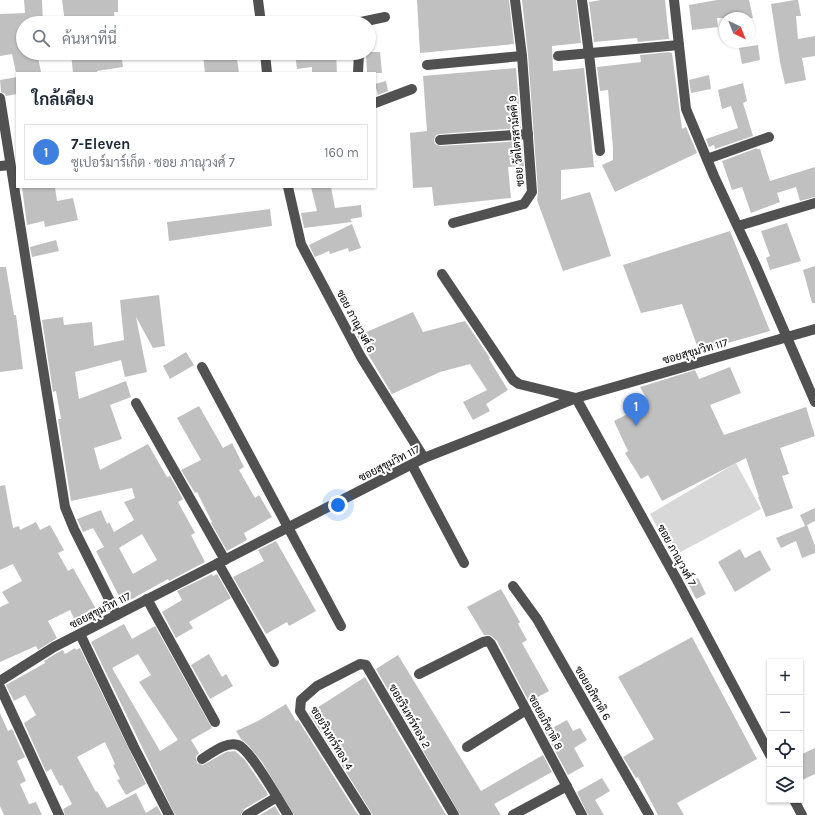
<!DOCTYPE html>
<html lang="th">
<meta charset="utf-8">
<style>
:root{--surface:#fff;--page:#f2f2f3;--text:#1f2937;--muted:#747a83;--line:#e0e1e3;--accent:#000}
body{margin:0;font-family:Karla,Sarabun,sans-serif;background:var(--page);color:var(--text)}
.controls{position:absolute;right:12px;bottom:12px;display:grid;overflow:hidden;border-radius:0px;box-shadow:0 1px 3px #0004}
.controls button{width:36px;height:36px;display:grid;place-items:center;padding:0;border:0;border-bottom:1px solid var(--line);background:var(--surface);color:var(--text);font:20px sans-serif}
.compass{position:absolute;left:719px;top:12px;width:36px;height:36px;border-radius:50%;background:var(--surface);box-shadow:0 1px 3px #0004;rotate:137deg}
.you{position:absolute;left:338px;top:505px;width:14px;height:14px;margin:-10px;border:3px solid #fff;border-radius:50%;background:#1a73e8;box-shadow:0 0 0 6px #1a73e833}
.badge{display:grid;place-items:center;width:26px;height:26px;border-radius:50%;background:var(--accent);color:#fff;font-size:13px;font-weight:700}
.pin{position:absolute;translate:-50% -33px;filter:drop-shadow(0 1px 2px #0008)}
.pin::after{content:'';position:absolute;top:21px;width:14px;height:12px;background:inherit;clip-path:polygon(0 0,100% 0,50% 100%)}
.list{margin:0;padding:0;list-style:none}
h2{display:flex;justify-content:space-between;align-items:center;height:52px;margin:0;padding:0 16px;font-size:17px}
h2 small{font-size:13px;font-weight:400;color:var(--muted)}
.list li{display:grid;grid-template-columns:26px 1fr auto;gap:12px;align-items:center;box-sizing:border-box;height:56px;margin:0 8px 8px;padding:0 8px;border:1px solid var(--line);border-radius:0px}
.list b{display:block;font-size:15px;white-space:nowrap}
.list p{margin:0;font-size:13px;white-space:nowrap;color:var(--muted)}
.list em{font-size:13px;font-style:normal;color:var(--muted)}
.icon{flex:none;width:22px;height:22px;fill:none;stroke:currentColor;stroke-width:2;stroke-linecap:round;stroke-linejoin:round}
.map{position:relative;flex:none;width:815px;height:815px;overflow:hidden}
.search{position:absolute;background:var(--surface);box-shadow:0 1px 3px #0004;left:16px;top:16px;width:360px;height:44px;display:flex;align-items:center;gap:10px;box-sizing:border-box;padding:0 14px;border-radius:22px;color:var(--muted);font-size:15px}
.panel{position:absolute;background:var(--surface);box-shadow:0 1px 3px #0004;left:16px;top:72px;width:360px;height:116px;border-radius:0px}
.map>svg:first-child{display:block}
</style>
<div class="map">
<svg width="815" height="815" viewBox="0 0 815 815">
<rect width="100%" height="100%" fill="#fff"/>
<polygon fill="#d8d8d8" points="736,463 761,509 673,556 650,514"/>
<g fill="#c0c0c0" fill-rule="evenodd">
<polygon points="24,0 42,0 43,23 23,23 23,53 37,53 41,72 35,73 16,73 12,54 0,56 0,14 25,13"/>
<polygon points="62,0 118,0 118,12 114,12 115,23 65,23"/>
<polygon points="417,0 509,0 514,44 420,53"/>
<polygon points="522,0 576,0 581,43 552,46 553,71 584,68 594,167 561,170 561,200 590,192 611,256 563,271 537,200 538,192 528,55"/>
<polygon points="601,0 665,0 669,39 638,42 637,38 594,42 589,2"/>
<polygon points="717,0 749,0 753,18 717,18 718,27 692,30 689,5"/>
<polygon points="795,0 798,0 801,16 796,16 798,39 815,36 815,56 802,58 806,80 785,84 780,62 771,4"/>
<polygon points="758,45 760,60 742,64 739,48"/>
<polygon points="369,52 380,52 382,73 367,73 366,53"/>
<polygon points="670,52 670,53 672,53 682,129 686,127 697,153 615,192 602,165 613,160 613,148 608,90 600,91 597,67 641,62 640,55"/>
<polygon points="71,53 93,53 93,55 121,53 123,67 97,71 97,73 73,73"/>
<polygon points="216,53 236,53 239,73 205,73 203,55"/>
<polygon points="295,53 336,53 337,73 312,73 312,67 297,69"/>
<polygon points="516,68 521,128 440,134 436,135 434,140 435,144 440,146 522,141 524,166 508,167 511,198 434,206 432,187 413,188 410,133 427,131 423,76"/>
<polygon points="709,75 711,89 691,93 689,80"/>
<polygon points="17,77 17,94 6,96 5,94 1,92 0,80"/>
<polygon points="386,81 388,91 378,95 375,84"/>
<polygon points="743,83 747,101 743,103 753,136 715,149 714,145 709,147 706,139 738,128 731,106 722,109 718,90"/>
<polygon points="757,148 757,149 760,149 770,181 815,167 815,197 800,201 796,187 777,193 780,202 751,213 742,187 732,190 722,161"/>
<polygon points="22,187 55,187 57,201 73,198 78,220 45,227 44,221 27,225"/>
<polygon points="311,187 331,187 335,208 361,205 362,217 350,219 352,222 304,228 301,213 317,211"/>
<polygon points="270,209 272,226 169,241 167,222"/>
<polygon points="787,223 801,261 770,270 766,258 770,256 761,231"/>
<polygon points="352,224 361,248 349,252 348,248 330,254 329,251 315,257 309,245"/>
<polygon points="730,231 770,331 699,351 682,304 641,313 623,265"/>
<polygon points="56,240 59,251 32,257 30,247"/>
<polygon points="815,266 815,303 812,303 803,270"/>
<polygon points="0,267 6,267 14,315 16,315 23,369 0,372"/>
<path d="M 159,295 L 165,346 L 153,348 L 136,317 L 147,372 L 125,377 L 121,360 L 75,372 L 79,399 L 126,381 L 131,397 L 110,405 L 122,439 L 94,448 L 100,470 L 148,444 L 167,477 L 170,476 L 183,499 L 178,502 L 195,533 L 191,535 L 205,562 L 169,581 L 168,579 L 123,604 L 96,551 L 104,547 L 93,528 L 83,532 L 77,519 L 101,510 L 107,524 L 109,522 L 114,532 L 134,520 L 124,502 L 135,498 L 132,488 L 71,501 L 58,419 L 61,419 L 56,391 L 53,392 L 42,320 L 63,317 L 64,325 L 92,322 L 94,346 L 124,340 L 120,300 ZM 142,534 L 157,560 L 133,574 L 119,548 Z"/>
<polygon points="413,312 423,332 465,321 490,358 489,359 508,390 486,404 490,411 473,420 463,402 487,390 470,364 440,372 392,394 357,336"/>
<polygon points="186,352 194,365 170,379 163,366"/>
<polygon points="730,367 741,393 710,405 724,435 806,407 815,436 780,448 789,474 782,476 793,508 766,517 758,497 759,497 746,458 662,501 648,475 641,479 625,453 628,451 614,421 649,403 640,387 695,370 699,379"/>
<polygon points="199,406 223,448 232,443 244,467 239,470 255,498 259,495 272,517 244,533 247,540 227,551 211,523 212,522 197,492 195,493 181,470 201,460 177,418"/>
<polygon points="5,485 13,528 19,526 20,530 36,522 40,530 50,525 64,550 58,553 68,571 73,568 100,616 78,627 70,610 48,621 57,638 38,650 36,646 0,662 0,607 9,603 2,592 22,581 13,564 0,570 0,486"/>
<polygon points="815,508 815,521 807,525 815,546 815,553 802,558 796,541 781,548 776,538 805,526 800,515"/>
<polygon points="276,541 316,611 289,626 287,622 266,634 233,577 264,561 258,550"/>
<polygon points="740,549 745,558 760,550 771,570 735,592 718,562"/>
<polygon points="212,574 213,576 217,574 231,598 189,622 193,628 176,638 162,612 182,600 177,591"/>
<polygon points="698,578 706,594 696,599 688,583"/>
<polygon points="501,589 520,622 518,624 527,640 522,643 549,691 529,702 497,641 490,635 484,635 467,607"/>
<path d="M 124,624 L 132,639 L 155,626 L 212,728 L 191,740 L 199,753 L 196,756 L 197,763 L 203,765 L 226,752 L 235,751 L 245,760 L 266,791 L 268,795 L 244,809 L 241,815 L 175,815 L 91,642 ZM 138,654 L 151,675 L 139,682 L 178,740 L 160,751 L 112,668 Z"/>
<polygon points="692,637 757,759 677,803 684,815 658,815 638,777 636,778 623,757 654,739 618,677"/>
<polygon points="75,648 76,650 80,648 146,784 126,795 117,780 120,779 113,765 115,764 105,742 77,757 96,792 97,791 107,808 136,793 146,813 157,806 162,815 65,815 63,809 72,804 62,785 60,786 51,769 46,772 24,723 36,715 25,695 14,701 6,685 45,663 44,661 57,653 63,650 65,654"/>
<polygon points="209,654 222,677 226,674 233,686 210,699 191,665"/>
<polygon points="398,655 481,791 543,755 552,772 494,804 501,815 460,815 376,669"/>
<polygon points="365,677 446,815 372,815 371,812 309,713"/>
<polygon points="286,704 296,721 298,720 358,815 294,815 262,762 248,745 241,739 236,731 258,721"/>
<polygon points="0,713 8,731 12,729 25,757 17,761 26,781 20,784 29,804 36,802 42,815 4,815 0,806"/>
<polygon points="567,720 573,731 580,728 587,740 574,748 584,766 568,775 545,732"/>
<polygon points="815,748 815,774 800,781 800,755"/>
<polygon points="602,778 610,791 595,800 604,815 588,815 577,792"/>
<polygon points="275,806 280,815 260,815"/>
</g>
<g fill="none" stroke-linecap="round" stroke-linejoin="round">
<g stroke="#515151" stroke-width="10">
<polyline points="258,0 261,23"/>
<polyline points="582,0 589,54 600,151"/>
<polyline points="674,0 686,109 714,176 756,266 815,402"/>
<polyline points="361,23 361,22 385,17"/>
<polyline points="265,53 267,73"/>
<polyline points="558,56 679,45"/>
<polyline points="427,65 522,56"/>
<polyline points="358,73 359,53"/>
<polyline points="0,98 65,507 74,529 117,615"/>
<polyline points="375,103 412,89"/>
<polyline points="440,140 528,134"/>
<polyline points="707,159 769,137"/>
<polyline points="0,166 10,165"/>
<polyline points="288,187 301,244 361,357 424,458"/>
<polyline points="453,223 524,204 532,192 522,56 515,0"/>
<polyline points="738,226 815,203"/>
<polyline points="442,274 513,380 519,384 576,398 677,580 770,755"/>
<polyline points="202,367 341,626"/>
<polyline points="136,403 225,560"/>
<polyline points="412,465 464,563"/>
<polyline points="218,563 274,662"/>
<polyline points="513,586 537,619 649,815"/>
<polyline points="147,599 215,722"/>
<polyline points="80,634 134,747 169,815"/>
<polyline points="419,674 483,642 488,641 491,644 582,815"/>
<polyline points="0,681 54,647 424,458 576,398 815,329"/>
<polyline points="0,687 59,815"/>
<polyline points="467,747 526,710"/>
<path d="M 202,759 C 212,753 226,741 238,745 C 251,750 279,801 288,815"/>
<polyline points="794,800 802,815"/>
<polyline points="247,815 277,797"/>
<polyline points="366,815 300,711 301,700 317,686 360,664 366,665 454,815"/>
<polyline points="513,815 567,786"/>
</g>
</g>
<g text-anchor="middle" stroke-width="4" stroke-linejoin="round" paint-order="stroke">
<g font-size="11" fill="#000" stroke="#fff">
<text transform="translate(516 141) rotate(-95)" y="4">ซอย วัดไตรสามัคคี 9</text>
<text transform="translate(356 321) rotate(62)" y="4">ซอย ภาณุวงศ์ 6</text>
<text transform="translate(695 351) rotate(-16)" y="4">ซอยสุขุมวิท 117</text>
<text transform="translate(389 463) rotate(-27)" y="4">ซอยสุขุมวิท 117</text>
<text transform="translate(677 555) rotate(61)" y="4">ซอย ภาณุวงศ์ 7</text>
<text transform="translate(100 610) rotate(-27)" y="4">ซอยสุขุมวิท 117</text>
<text transform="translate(593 693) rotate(60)" y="4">ซอยอภิชาติ 6</text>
<text transform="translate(410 716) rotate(60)" y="4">ซอยรินทร์ทอง 2</text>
<text transform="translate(546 722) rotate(62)" y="4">ซอยอภิชาติ 8</text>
<text transform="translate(332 738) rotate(59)" y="4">ซอยรินทร์ทอง 4</text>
</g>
</g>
</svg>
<div class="controls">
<button>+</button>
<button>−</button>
<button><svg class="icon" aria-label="locate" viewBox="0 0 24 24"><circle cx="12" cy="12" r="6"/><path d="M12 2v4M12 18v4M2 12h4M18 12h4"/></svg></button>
<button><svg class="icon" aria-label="layers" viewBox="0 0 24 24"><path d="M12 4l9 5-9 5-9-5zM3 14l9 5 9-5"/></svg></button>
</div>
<svg class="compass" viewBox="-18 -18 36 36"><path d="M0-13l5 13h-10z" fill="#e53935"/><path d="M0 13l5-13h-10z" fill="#747a83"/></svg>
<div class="you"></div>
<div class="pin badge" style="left:636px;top:426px;background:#3f7fe0">1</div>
<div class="search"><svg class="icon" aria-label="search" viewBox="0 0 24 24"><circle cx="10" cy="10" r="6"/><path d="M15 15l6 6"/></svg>ค้นหาที่นี่</div>
<section class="panel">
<h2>ใกล้เคียง<small></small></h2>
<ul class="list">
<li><span class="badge" style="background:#3f7fe0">1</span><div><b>7-Eleven</b><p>ซูเปอร์มาร์เก็ต · ซอย ภาณุวงศ์ 7</p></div><em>160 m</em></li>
</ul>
</section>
</div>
